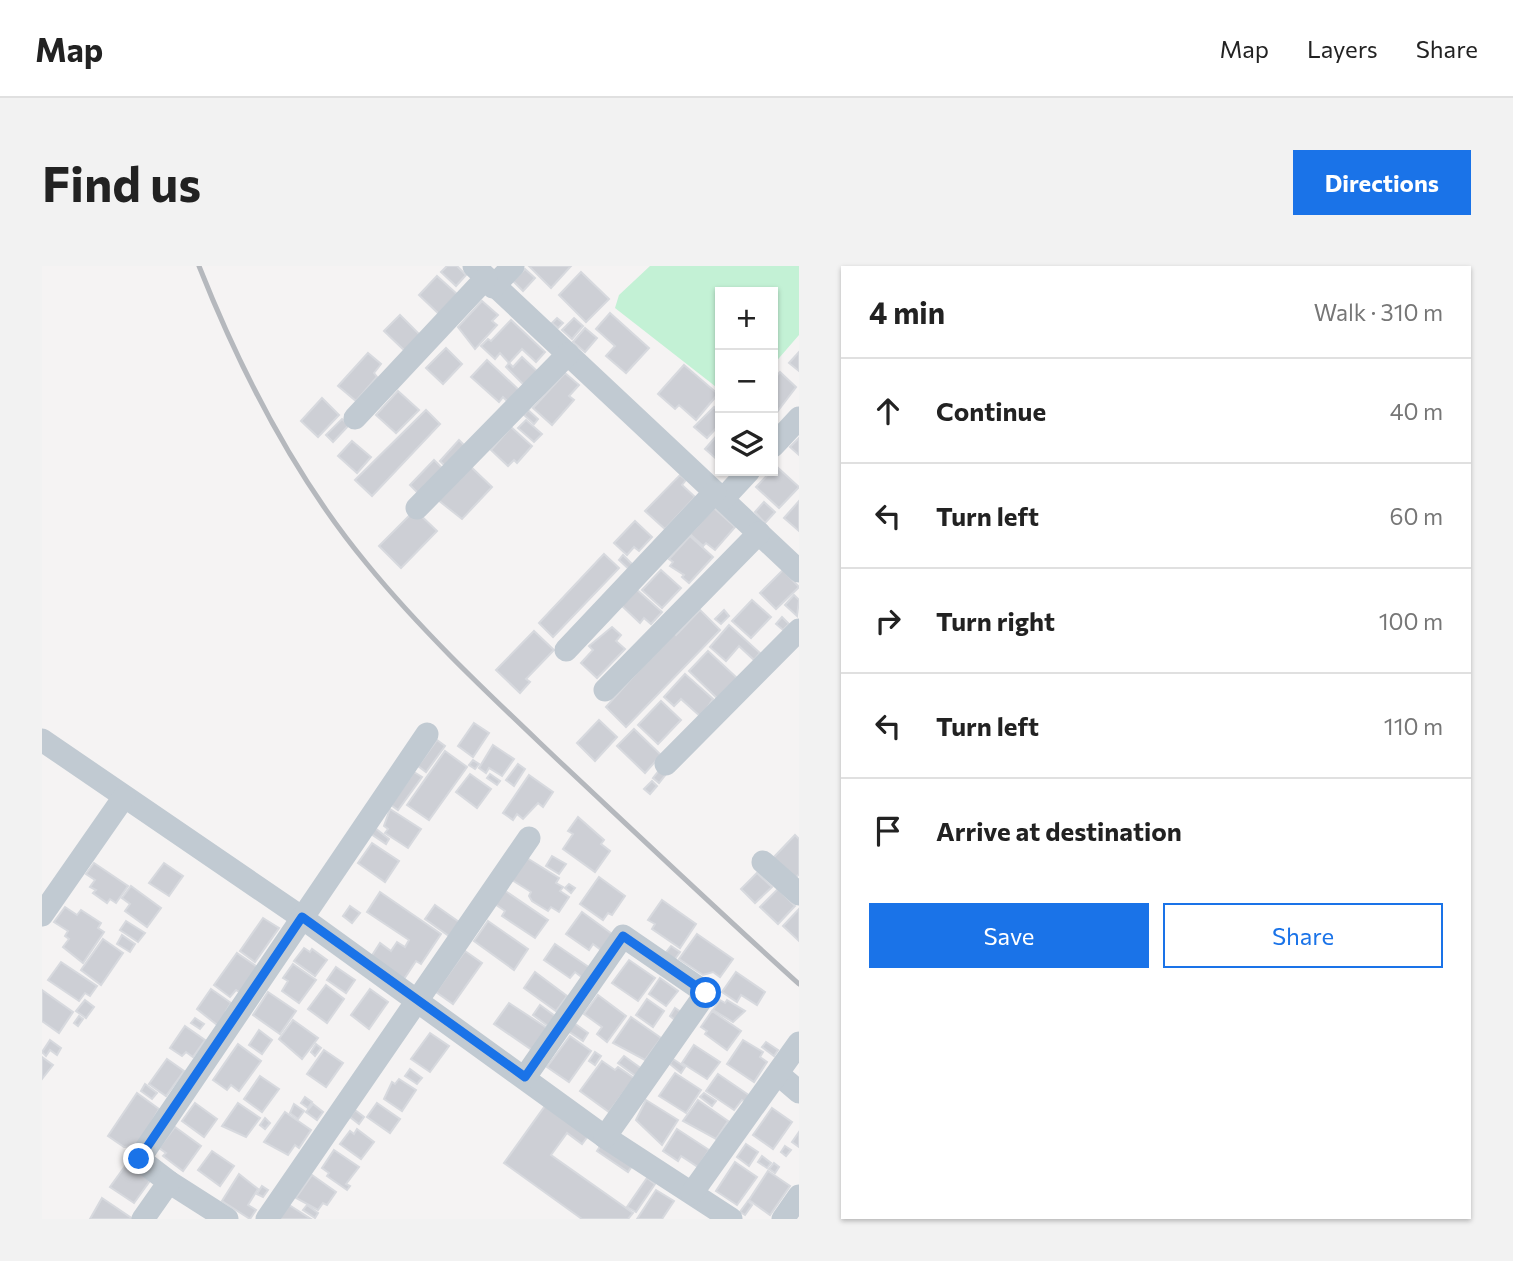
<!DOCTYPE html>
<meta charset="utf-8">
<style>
:root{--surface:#fff;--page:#f2f2f2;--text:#222;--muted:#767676;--line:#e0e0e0;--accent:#1a73e8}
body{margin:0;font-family:Commissioner,sans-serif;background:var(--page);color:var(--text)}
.controls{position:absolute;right:21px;top:21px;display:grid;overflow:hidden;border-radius:0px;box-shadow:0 2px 5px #0004}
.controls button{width:63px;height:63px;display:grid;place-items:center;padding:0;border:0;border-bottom:2px solid var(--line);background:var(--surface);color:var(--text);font:35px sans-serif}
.stop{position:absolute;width:21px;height:21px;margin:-16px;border:5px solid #1a73e8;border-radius:50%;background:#fff}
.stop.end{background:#1a73e8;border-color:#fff;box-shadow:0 2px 7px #0008}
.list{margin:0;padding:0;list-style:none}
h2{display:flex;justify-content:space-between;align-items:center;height:91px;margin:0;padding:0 28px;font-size:30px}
h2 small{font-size:23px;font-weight:400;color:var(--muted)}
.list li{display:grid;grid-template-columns:46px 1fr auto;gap:21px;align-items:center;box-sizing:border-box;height:105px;padding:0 28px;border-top:2px solid var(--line)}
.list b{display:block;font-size:26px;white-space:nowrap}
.list em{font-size:23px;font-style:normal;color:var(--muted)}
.actions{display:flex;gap:14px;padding:21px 28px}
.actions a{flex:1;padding:16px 0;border:2px solid var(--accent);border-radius:0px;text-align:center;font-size:24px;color:var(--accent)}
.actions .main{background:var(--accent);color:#fff}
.icon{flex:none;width:38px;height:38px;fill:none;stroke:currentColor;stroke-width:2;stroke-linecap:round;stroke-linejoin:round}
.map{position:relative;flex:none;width:757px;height:953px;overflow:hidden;border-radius:0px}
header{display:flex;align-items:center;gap:42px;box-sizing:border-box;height:98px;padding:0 35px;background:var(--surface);border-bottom:2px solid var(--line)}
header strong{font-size:33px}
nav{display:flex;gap:38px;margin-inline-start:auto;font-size:24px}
.intro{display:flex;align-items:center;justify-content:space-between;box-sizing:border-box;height:168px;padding:0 42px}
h1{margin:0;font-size:49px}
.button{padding:18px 32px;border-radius:0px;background:var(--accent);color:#fff;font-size:24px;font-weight:700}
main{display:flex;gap:42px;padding:0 42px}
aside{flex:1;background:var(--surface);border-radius:0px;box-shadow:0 2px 5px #0004}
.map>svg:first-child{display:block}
</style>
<header>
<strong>Map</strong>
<nav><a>Map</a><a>Layers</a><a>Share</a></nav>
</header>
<div class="intro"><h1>Find us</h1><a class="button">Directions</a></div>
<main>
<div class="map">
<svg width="757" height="953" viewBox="0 0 757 953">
<rect width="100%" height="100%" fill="#f5f3f3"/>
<polygon fill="#c3f1d5" points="608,0 757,0 757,69 731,99 731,26 678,26 678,124 573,42 577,29"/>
<g fill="#cdcfd5" stroke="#d7d9de" stroke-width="2">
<polygon points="405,0 415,0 424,9 414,20 399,6"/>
<polygon points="487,0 529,0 509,22"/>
<polygon points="483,3 493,12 481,25 471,15"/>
<polygon points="539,6 567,33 544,56 517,29"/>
<polygon points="395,10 415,28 397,48 377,29"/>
<polygon points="440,35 456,49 450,55 455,59 433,83 416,61"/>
<polygon points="568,47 607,82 584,107 564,90 573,80 554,63"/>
<polygon points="358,49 378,69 363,85 342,65"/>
<polygon points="515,52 521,57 516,62 510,57"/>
<polygon points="532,52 541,60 530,73 520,64"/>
<polygon points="469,54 503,86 494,96 480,83 467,97 458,87 453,93 439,80 446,73 449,75"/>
<polygon points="543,62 555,72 543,86 531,76"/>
<polygon points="404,82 420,98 401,118 384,102"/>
<polygon points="757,86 757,105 747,97"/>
<polygon points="326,87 339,98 332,107 335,111 314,135 296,120"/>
<polygon points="480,91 497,107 484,121 464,101 467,97 471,101"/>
<polygon points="445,94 477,124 466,136 461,131 457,136 429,111"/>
<polygon points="642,99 676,128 654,154 637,139 633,143 616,128"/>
<polygon points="738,106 754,121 732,150 731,114"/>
<polygon points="523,107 537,119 527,130 532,134 510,159 491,142"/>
<polygon points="356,125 377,144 354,167 334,149"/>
<polygon points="280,132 297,149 276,171 259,155"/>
<polygon points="672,141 678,147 678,158 665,172 652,161"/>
<polygon points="384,144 398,158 330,230 313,214"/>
<polygon points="486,144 496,153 492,158 482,149"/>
<polygon points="300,153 307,159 291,176 284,169"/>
<polygon points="484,154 500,168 492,176 476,162"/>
<polygon points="469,161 490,180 475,197 472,194 466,200 449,184"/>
<polygon points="678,166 678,196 663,183"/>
<polygon points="757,172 757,189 748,181"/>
<polygon points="417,174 424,181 405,202 398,195"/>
<polygon points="310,175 329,191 315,207 296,190"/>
<polygon points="392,194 404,206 380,231 368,219"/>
<polygon points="428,200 450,221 420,253 396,234"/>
<polygon points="734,200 757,221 737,242 714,221"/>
<polygon points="638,209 644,214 640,219 653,231 623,263 603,245"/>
<polygon points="757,235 757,265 742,252"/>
<polygon points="722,236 733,246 723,257 713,246"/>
<polygon points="672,242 693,261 673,284 664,277 661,280 648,268"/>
<polygon points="373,244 395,265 359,302 337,280"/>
<polygon points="593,255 610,271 597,285 592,281 585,289 572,277"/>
<polygon points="648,270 671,291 647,317 640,311 642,309 628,300 631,296 627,293"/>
<polygon points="562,288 577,302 511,371 497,357"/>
<polygon points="581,289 593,301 589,305 577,294"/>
<polygon points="619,304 639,322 620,342 600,324"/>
<polygon points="741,304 757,321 734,343 718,327"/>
<polygon points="594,323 620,346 609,358 602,352 598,357 579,339"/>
<polygon points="752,329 757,334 755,350 743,339"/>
<polygon points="710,334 729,351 709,372 690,355"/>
<polygon points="658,344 678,364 584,461 564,441 631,366 634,369"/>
<polygon points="682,344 687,350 679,358 673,353"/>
<polygon points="740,351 747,358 741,364 734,358"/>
<polygon points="687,359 718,387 712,394 697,380 684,395 668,381"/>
<polygon points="570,361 579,369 574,375 583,383 555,412 539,397 551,384 547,380"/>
<polygon points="492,365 512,384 484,413 488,416 478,427 454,404"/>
<polygon points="666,385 695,412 675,432 647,405"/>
<polygon points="643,408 671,433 659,451 639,433 632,440 622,431"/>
<polygon points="619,435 639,454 616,478 596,459"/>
<polygon points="557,454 575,471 553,495 535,477"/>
<polygon points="432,457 447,467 431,491 416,480"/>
<polygon points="592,463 619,489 603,507 575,480"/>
<polygon points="395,474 403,480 384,506 376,500"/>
<polygon points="451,479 472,493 460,510 447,502 444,507 437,502"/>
<polygon points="403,485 425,501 387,554 365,539"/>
<polygon points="431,494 437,498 433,503 427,499"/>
<polygon points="476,498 483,503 472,520 464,514"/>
<polygon points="619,502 625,507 617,517 611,512"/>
<polygon points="372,506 380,511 356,544 349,539"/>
<polygon points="428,508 449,523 435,542 414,526"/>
<polygon points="448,508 458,515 455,519 445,512"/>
<polygon points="487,509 511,526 501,541 496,537 481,553 475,548 471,554 461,547"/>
<polygon points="610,515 615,520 608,528 602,523"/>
<polygon points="348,543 379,563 366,582 343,567 346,563 342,560"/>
<polygon points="536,551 562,574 559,578 568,585 553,606 521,583 531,568 526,565"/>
<polygon points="333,562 347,573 344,578 329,568"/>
<polygon points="753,569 757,573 757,608 753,613 731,592"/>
<polygon points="330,577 357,595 343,616 316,597"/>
<polygon points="510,590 524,598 517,608 504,600"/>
<polygon points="485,592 517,612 514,617 521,621 518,625 527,631 517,646 509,641 506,645 490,635 487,630 489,626 470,614"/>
<polygon points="52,597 86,620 74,637 68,633 65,637 51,627 54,624 48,621 53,614 44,608"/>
<polygon points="122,597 141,610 127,630 107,617"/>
<polygon points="715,607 730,621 713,637 699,623"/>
<polygon points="557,611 583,630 570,649 566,647 561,654 538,638"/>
<polygon points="527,618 533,622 529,627 523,622"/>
<polygon points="89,620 119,642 105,661 83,645 88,638 80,632"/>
<polygon points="459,622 506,654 493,672 460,650 463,645 450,636"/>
<polygon points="736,623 753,640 736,658 718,641"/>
<polygon points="338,626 399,668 379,698 374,695 362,713 329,691 338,677 349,685 355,676 363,681 367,674 325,646"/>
<polygon points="620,634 654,658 638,682 610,663 613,658 606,654"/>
<polygon points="393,639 417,656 407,670 383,653"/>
<polygon points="308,640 318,647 310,657 301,650"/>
<polygon points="23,641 35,649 39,644 59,657 56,662 62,666 41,697 21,681 27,673 23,670 26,665 12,656"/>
<polygon points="757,643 757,675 741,660"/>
<polygon points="540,646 570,668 559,684 551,678 547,684 524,668"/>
<polygon points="221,652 237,662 213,696 198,685"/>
<polygon points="84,655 103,667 96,676 78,664"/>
<polygon points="446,655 486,683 472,704 432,675"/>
<polygon points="655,668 691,693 678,711 671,706 661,709 637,693"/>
<polygon points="80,669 93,678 88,686 75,678"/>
<polygon points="61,673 81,687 59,719 39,704"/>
<polygon points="513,678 548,702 541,712 533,706 528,712 502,694"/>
<polygon points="629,680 638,686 630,697 621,690"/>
<polygon points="262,682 268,686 270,683 285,694 273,710 252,695"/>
<polygon points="423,685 440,697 411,738 394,726"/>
<polygon points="195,687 217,702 199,727 194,724 188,731 172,719"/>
<polygon points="587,694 613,712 596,735 570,717"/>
<polygon points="19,696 55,720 48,730 43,727 37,735 6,714"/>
<polygon points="251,698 274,714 257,737 240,725 246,715 241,712"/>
<polygon points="294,701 313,714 304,727 285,714"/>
<polygon points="493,706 525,730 514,745 482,722"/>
<polygon points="694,706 723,726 715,739 699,729 695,736 680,726"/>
<polygon points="618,712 636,725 624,740 607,728"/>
<polygon points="284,719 302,733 285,757 266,743"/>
<polygon points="169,723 189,737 184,745 188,749 179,762 155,743"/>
<polygon points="328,723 346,736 327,763 309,749"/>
<polygon points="0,724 31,746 17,767 0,755"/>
<polygon points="226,726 254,745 238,768 211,749"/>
<polygon points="556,729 584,750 565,776 555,768 560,761 542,748"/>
<polygon points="605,733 622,745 611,761 594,749"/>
<polygon points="43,734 52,741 44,752 34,745"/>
<polygon points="678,734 683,737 685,734 703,745 691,756 671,744"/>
<polygon points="467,737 505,762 490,784 452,758"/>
<polygon points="498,739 513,750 506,760 491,749"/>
<polygon points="633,742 639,746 633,754 628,750"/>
<polygon points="670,745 699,765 685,784 663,768 665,765 659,761"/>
<polygon points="37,750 41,753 36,760 32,757"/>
<polygon points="589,751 619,772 603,794 571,777"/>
<polygon points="153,752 162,758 158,763 149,757"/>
<polygon points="251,754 276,772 260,793 237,773"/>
<polygon points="532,757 546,767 541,775 526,765"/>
<polygon points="143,760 163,774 151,791 144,786 140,790 128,782"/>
<polygon points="217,764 230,774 220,788 207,779"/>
<polygon points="388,767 407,780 388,806 369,793"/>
<polygon points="528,770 549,785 527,816 505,801"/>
<polygon points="8,774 19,782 15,789 8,784 4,790 0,786"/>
<polygon points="701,774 721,786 718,791 725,796 712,816 685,798"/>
<polygon points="724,776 736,784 732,790 720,781"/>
<polygon points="196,778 219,795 197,825 189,819 185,824 171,814"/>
<polygon points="274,778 279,782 273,790 269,786"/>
<polygon points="652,779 678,796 665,813 640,797"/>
<polygon points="282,784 301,797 284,821 265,808"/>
<polygon points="553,786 559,790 553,799 547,795"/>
<polygon points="582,790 600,803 595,811 576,797"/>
<polygon points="0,791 11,799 0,813"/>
<polygon points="125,793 142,805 124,830 107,818"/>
<polygon points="631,793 643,801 639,807 628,798"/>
<polygon points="560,795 573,804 576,801 592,812 567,846 538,825"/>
<polygon points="368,803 380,812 375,818 363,810"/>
<polygon points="633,807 659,824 644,847 617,830"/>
<polygon points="676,808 708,830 703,836 700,834 692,844 664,825"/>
<polygon points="218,810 237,823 220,846 202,833"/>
<polygon points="357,813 374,824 360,845 342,833 350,816 353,818"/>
<polygon points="103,818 115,827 110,833 99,825"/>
<polygon points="95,827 117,843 96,880 82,881 66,870"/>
<polygon points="662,827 674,835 670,840 658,831"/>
<polygon points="263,831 270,836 266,842 259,837"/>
<polygon points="604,834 636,854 620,879 594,854"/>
<polygon points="656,834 686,855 674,873 641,855"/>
<polygon points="153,837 175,853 162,871 140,855"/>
<polygon points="196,837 218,852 204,871 180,860"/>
<polygon points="335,837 358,853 348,867 325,851"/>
<polygon points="252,838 262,845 256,853 248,847"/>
<polygon points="271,838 281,846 275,854 264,846"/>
<polygon points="503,840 546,870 540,878 525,867 509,889 591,947 586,953 540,953 462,897"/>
<polygon points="730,842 750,856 731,883 711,869"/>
<polygon points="313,844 322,851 317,858 308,851"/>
<polygon points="243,846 269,864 257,882 253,879 246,889 222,876"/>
<polygon points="223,852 228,857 223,863 218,859"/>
<polygon points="133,861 159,880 141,905 121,890 124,887 117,882"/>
<polygon points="315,863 332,876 319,893 298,878 308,865 312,868"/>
<polygon points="635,863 667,884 656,901 639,890 636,895 621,885"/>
<polygon points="757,866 757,881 750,876"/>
<polygon points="704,878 716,886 707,900 695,891"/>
<polygon points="559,879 590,900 586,906 555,885"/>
<polygon points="743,880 749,884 744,890 739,886"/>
<polygon points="292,884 317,901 304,918 308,920 305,924 285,910 287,907 280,902"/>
<polygon points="170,885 192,900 178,920 156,904"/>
<polygon points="720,890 729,897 725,902 716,896"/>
<polygon points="86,896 110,912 92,937 68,921"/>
<polygon points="693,896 715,911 695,939 674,925"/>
<polygon points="732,897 737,901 733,907 727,903"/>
<polygon points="726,905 748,920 728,949 707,934"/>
<polygon points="197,908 216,923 206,939 214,944 208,953 180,935"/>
<polygon points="270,909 294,926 285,939 281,937 276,944 254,932"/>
<polygon points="605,912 613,918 594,946 585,941"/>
<polygon points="220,920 226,924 221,931 215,928"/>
<polygon points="614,924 632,935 620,953 595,953"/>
<polygon points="60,932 91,953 48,953"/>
<polygon points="706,935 710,939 703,949 698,946"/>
<polygon points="244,937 269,953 233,953"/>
<polygon points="265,939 276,947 273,952 261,944"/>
</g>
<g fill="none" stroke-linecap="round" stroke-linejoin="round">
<g stroke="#c1cad2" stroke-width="23">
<polyline points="432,0 757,305"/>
<polyline points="451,21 471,0"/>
<polyline points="313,152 444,12"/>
<polyline points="731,180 757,152"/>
<polyline points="681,233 707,205"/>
<polyline points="375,242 526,88"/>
<polyline points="524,384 673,226"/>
<polyline points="563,424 717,267"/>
<polyline points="0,474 259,651 563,871 689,953"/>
<polyline points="624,498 757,364"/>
<polyline points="721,596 757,628"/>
<polyline points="0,649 82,531"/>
<polyline points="736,808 757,826"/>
<polyline points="483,811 581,670 664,727 563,871"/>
<polyline points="127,916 185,953"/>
<polyline points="650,927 757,777"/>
<polyline points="101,953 127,916 97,893 385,468"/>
<polyline points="225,953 487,572"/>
<polyline points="741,953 757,930"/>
</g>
<path stroke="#b5b8bd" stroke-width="5" d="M 157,0 C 199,106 252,210 325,298 C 383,369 451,432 517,495 C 597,570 676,645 757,718"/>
</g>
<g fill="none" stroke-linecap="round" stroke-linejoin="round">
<polyline stroke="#1a73e8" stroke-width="9" points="97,893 260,651 483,811 581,670 664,727"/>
</g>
</svg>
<div class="controls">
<button>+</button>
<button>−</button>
<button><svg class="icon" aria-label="layers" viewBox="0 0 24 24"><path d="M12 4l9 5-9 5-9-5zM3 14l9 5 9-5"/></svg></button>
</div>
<div class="stop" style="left:664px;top:727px"></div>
<div class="stop end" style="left:97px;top:893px"></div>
</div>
<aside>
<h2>4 min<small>Walk · 310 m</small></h2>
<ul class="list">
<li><svg class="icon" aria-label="ahead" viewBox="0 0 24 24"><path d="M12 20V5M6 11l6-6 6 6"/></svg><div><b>Continue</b></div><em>40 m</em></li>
<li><svg class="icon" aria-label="left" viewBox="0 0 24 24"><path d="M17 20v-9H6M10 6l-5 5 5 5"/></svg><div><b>Turn left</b></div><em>60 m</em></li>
<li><svg class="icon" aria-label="right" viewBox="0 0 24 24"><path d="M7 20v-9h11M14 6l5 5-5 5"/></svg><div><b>Turn right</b></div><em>100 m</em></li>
<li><svg class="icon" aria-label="left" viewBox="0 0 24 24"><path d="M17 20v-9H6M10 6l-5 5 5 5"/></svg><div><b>Turn left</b></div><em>110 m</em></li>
<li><svg class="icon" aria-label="arrive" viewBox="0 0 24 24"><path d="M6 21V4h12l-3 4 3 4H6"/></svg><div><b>Arrive at destination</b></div></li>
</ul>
<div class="actions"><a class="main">Save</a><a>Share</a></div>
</aside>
</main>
